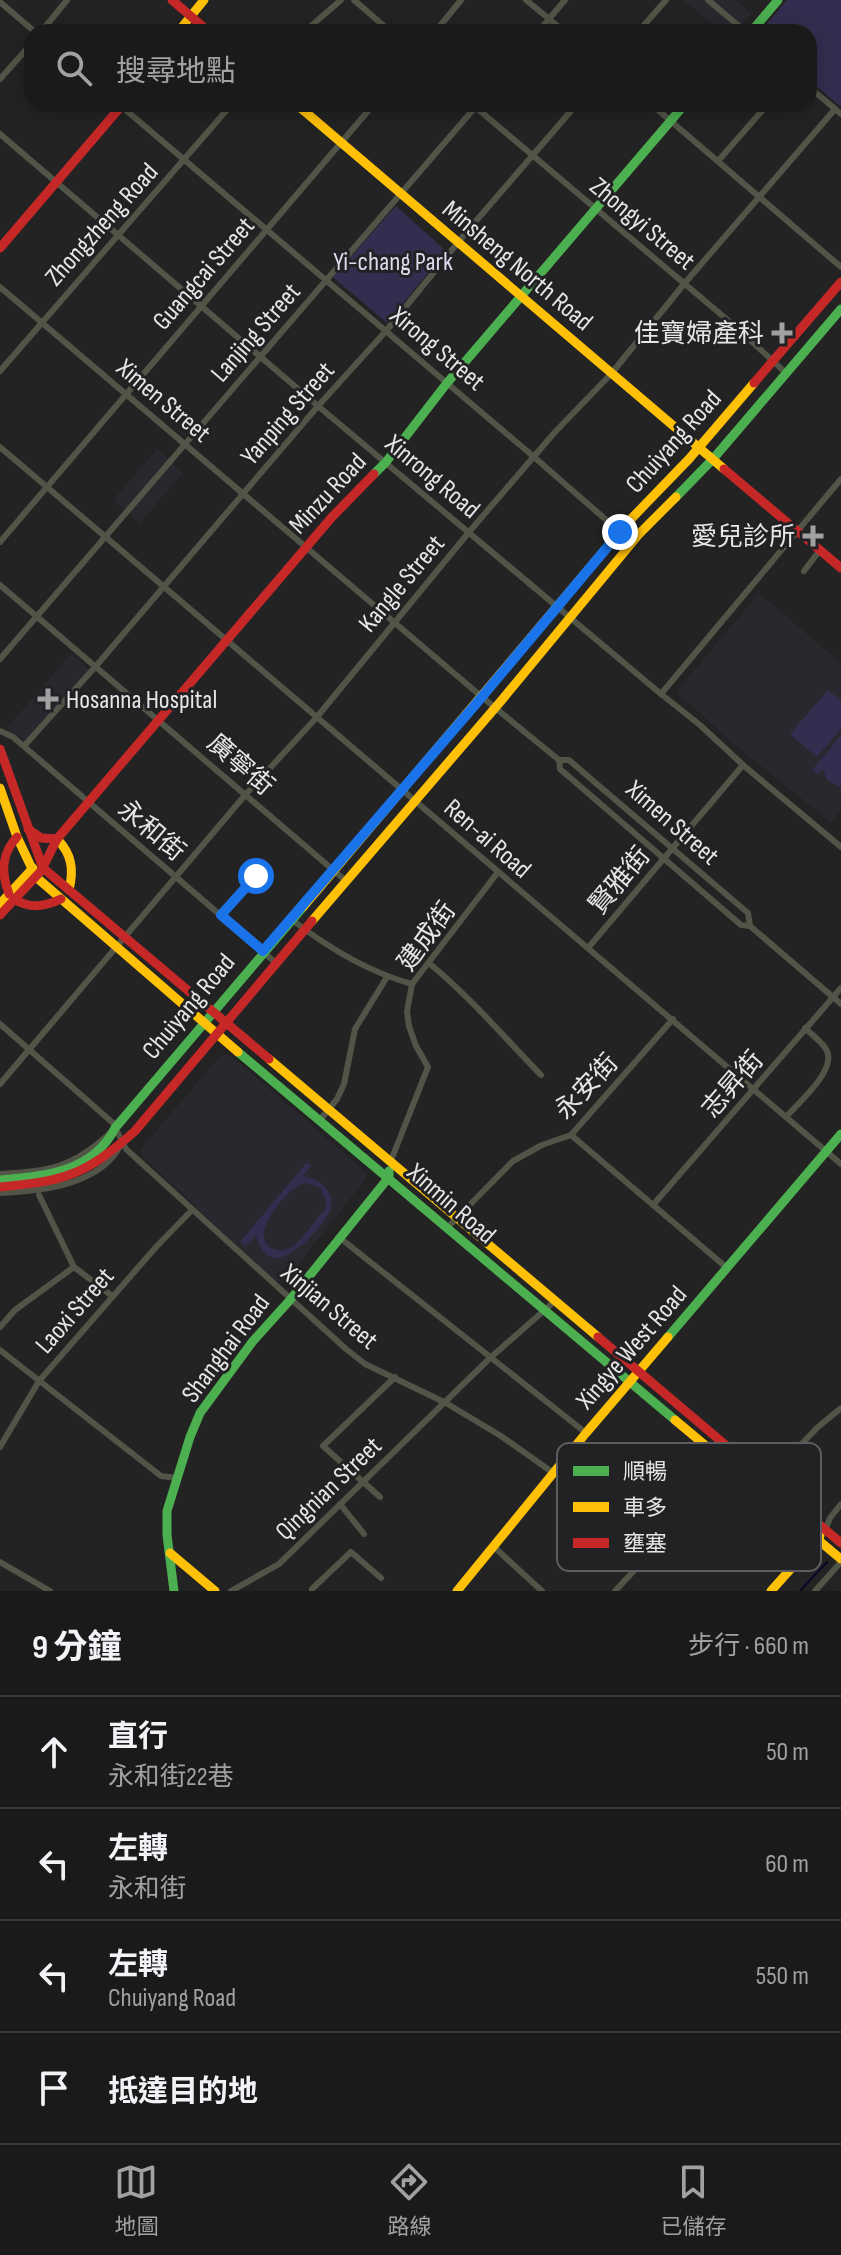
<!DOCTYPE html>
<html lang="zh-TW">
<meta charset="utf-8">
<style>
:root{--surface:#1a1a1a;--page:#232323;--text:#f1f3f6;--muted:#9fa1a2;--line:#383839;--accent:#a2a1a2}
body{margin:0;font-family:"Sofia Sans Condensed","Noto Sans TC",sans-serif;background:var(--page);color:var(--text)}
.stop{position:absolute;width:24px;height:24px;margin:-18px;border:6px solid #1a73e8;border-radius:50%;background:#fff}
.stop.end{background:#1a73e8;border-color:#fff;box-shadow:0 2px 8px #0008}
.list{margin:0;padding:0;list-style:none}
h2{display:flex;justify-content:space-between;align-items:center;height:104px;margin:0;padding:0 32px;font-size:34px}
h2 small{font-size:26px;font-weight:400;color:var(--muted)}
.list li{display:grid;grid-template-columns:52px 1fr auto;gap:24px;align-items:center;box-sizing:border-box;height:112px;padding:0 32px;border-top:2px solid var(--line)}
.list b{display:block;font-size:30px;white-space:nowrap}
.list p{margin:0;font-size:26px;white-space:nowrap;color:var(--muted)}
.list em{font-size:26px;font-style:normal;color:var(--muted)}
.icon{flex:none;width:44px;height:44px;fill:none;stroke:currentColor;stroke-width:2;stroke-linecap:round;stroke-linejoin:round}
.map{position:relative;flex:none;width:841px;height:1591px;overflow:hidden}
.search{position:absolute;background:var(--surface);box-shadow:0 4px 20px #0003;left:24px;right:24px;top:24px;height:88px;display:flex;align-items:center;gap:20px;box-sizing:border-box;padding:0 28px;border-radius:24px;color:var(--muted);font-size:30px}
.sheet{height:552px;background:var(--surface)}
nav{display:flex;justify-content:space-around;align-items:center;box-sizing:border-box;height:112px;border-top:2px solid var(--line);background:var(--surface);font-size:22px;color:var(--muted)}
nav a{display:grid;justify-items:center;gap:4px}
nav .on{color:var(--accent)}
.map>svg:first-child{display:block}
</style>
<div class="map">
<svg width="841" height="1591" viewBox="0 0 841 1591">
<rect width="100%" height="100%" fill="#232323"/>
<g fill="#29282e">
<polygon points="683,0 736,0 751,14 735,32 721,32"/>
<polygon points="157,449 183,472 140,523 113,500"/>
<polygon points="759,593 841,663 841,810 831,822 740,749 676,692"/>
<polygon points="71,654 89,670 25,741 7,728"/>
<polygon points="227,1054 236,1060 367,1173 364,1181 288,1278 276,1283 142,1156 141,1149 219,1057"/>
</g>
<g fill="#352d4f" fill-rule="evenodd">
<polygon points="787,0 841,0 841,107 809,80 809,32 760,32"/>
<polygon points="396,206 446,251 387,323 333,277"/>
<polygon points="828,690 841,701 841,729 817,757 790,734"/>
<polygon points="841,735 841,787 827,780 823,769 818,774 812,770"/>
<path d="M 307,1162 L 312,1165 L 303,1176 C 319,1179 336,1191 330,1211 C 327,1219 317,1229 311,1236 C 292,1256 266,1274 256,1235 L 245,1246 L 240,1242 ZM 306,1183 L 321,1188 L 326,1202 L 326,1208 C 315,1220 305,1237 292,1247 C 286,1251 280,1251 274,1249 C 244,1238 289,1185 306,1183 Z"/>
</g>
<g fill="none" stroke-linecap="round" stroke-linejoin="round">
<polyline stroke="#100328" stroke-width="2" points="800,1591 827,1562"/>
<g stroke="#515547" stroke-width="6">
<polyline points="354,0 391,32"/>
<polyline points="526,0 565,32"/>
<polyline points="708,0 746,32"/>
<polyline points="0,2 35,32"/>
<polyline points="41,32 67,0"/>
<polyline points="304,32 341,0"/>
<polyline points="435,32 461,0"/>
<polyline points="538,32 565,0"/>
<polyline points="638,32 666,0"/>
<polyline points="0,79 32,43"/>
<polyline points="809,87 841,114"/>
<polyline points="651,104 841,267"/>
<polyline points="473,105 737,328 786,373"/>
<polyline points="121,106 534,457 620,532"/>
<polyline points="0,134 318,406 661,694 700,725 743,765 841,847"/>
<polyline points="718,161 768,104"/>
<polyline points="0,287 482,697 559,760 569,760 591,779 748,913 750,926"/>
<polyline points="0,371 232,104"/>
<polyline points="0,447 841,1164"/>
<polyline points="0,542 374,104"/>
<polyline points="804,571 820,550"/>
<polyline points="0,585 346,881"/>
<polyline points="0,659 478,104"/>
<polyline points="661,694 841,479"/>
<polyline points="0,731 13,737 276,963"/>
<polyline points="24,746 96,666 318,406 386,331 469,229 577,104"/>
<polyline points="559,760 560,769 741,925 750,926 841,1004"/>
<polyline points="221,915 256,876"/>
<path d="M 291,919 C 327,947 368,972 412,984"/>
<polyline points="588,948 743,765"/>
<path d="M 430,964 C 470,997 504,1037 541,1075"/>
<polyline points="0,1024 113,1123 126,1149 346,1349 365,1364 446,1403 501,1436 552,1472"/>
<polyline points="0,1084 246,794 317,717 469,532 555,432 611,374 684,284 835,109"/>
<path d="M 786,1117 C 798,1103 836,1071 827,1051 C 823,1042 812,1035 805,1028"/>
<polyline points="320,1120 337,1099 344,1084 355,1029 387,977"/>
<polyline points="571,1135 727,1268"/>
<polyline points="390,1163 428,1067 416,1046 409,1026 407,1011 412,984 498,872"/>
<path d="M 0,1174 C 49,1171 73,1168 110,1133"/>
<path d="M 0,1193 C 39,1191 97,1186 119,1148"/>
<polyline points="39,1195 74,1267 112,1296"/>
<polyline points="653,1205 841,988"/>
<polyline points="447,1228 513,1161 542,1145 571,1135 673,1019"/>
<polyline points="340,1238 586,1433"/>
<polyline points="0,1327 15,1310 74,1267"/>
<polyline points="0,1350 161,1476 177,1478"/>
<polyline points="0,1447 39,1381 156,1247 192,1210"/>
<polyline points="758,1489 818,1427 841,1408"/>
<polyline points="380,1497 323,1446 395,1377"/>
<polyline points="340,1504 364,1534"/>
<polyline points="825,1531 830,1518 841,1504"/>
<polyline points="494,1547 542,1591"/>
<polyline points="0,1562 50,1591"/>
<polyline points="312,1589 351,1552 381,1578"/>
<polyline points="231,1591 279,1564 490,1358 555,1301"/>
<polyline points="615,1591 658,1545"/>
<polyline points="815,1591 841,1562"/>
</g>
<g stroke="#4caf50" stroke-width="9">
<polyline points="751,32 778,0"/>
<polyline points="374,474 386,462 447,383 685,104"/>
<polyline points="676,497 713,459 841,309"/>
<polyline points="238,1052 675,1420"/>
<path d="M 0,1180 C 44,1177 93,1172 115,1128 L 303,907"/>
<polyline points="668,1337 841,1134"/>
<polyline points="174,1591 167,1535 167,1511 190,1437 200,1413 253,1341 290,1300 389,1177 389,1171"/>
</g>
<g stroke="#ffc107" stroke-width="9">
<polyline points="178,32 204,0"/>
<polyline points="296,104 724,469"/>
<polyline points="0,788 17,837 36,877 238,1052"/>
<path d="M 57,839 C 72,854 74,870 69,890"/>
<polyline points="0,904 33,868"/>
<polyline points="303,907 631,519 689,459 754,383"/>
<polyline points="312,921 501,701 640,533 676,497"/>
<polyline points="269,1059 598,1337"/>
<polyline points="675,1420 841,1559"/>
<polyline points="170,1553 215,1591"/>
<polyline points="457,1591 586,1433 668,1337"/>
<polyline points="771,1591 820,1536"/>
</g>
<g stroke="#c62828" stroke-width="9">
<polyline points="172,0 209,32"/>
<polyline points="0,248 123,104"/>
<polyline points="754,383 841,282"/>
<polyline points="724,469 841,568"/>
<polyline points="0,749 43,868 269,1059"/>
<polyline points="28,829 41,838 57,839 55,841"/>
<path d="M 9,894 C 1,873 1,854 17,837"/>
<path d="M 14,899 C 30,909 44,907 61,899"/>
<polyline points="0,915 41,871 57,839 332,517 374,474"/>
<path d="M 0,1187 C 65,1181 86,1175 135,1131 L 312,921"/>
<polyline points="598,1337 841,1543"/>
</g>
</g>
<g fill="none" stroke-linecap="round" stroke-linejoin="round">
<polyline stroke="#1a73e8" stroke-width="10" points="256,876 221,915 263,951 475,705 620,532"/>
</g>
<g fill="#a2a1a2" stroke="#222224" stroke-width="3">
<path d="M778 321h8v8h8v8h-8v8h-8v-8h-8v-8h8z"/>
<path d="M809 524h8v8h8v8h-8v8h-8v-8h-8v-8h8z"/>
<path d="M44 687h8v8h8v8h-8v8h-8v-8h-8v-8h8z"/>
</g>
<g text-anchor="middle" stroke-width="6" stroke-linejoin="round" paint-order="stroke">
<g font-size="26" fill="#e6e5e7" stroke="#222224">
<text transform="translate(643 223) rotate(40)" y="9">Zhongyi Street</text>
<text transform="translate(101 224) rotate(-48)" y="9">Zhongzheng Road</text>
<text transform="translate(518 265) rotate(40)" y="9">Minsheng North Road</text>
<text transform="translate(203 273) rotate(-49)" y="9">Guangcai Street</text>
<text transform="translate(255 332) rotate(-49)" y="9">Lanjing Street</text>
<text transform="translate(438 348) rotate(40)" y="9">Xirong Street</text>
<text transform="translate(164 400) rotate(40)" y="9">Ximen Street</text>
<text transform="translate(287 413) rotate(-49)" y="9">Yanping Street</text>
<text transform="translate(673 441) rotate(-48)" y="9">Chuiyang Road</text>
<text transform="translate(433 476) rotate(40)" y="9">Xinrong Road</text>
<text transform="translate(327 493) rotate(-47)" y="9">Minzu Road</text>
<text transform="translate(401 583) rotate(-50)" y="9">Kangle Street</text>
<text transform="translate(241 764) rotate(41)" y="9">廣寧街</text>
<text transform="translate(673 822) rotate(41)" y="9">Ximen Street</text>
<text transform="translate(152 830) rotate(40)" y="9">永和街</text>
<text transform="translate(488 838) rotate(41)" y="9">Ren-ai Road</text>
<text transform="translate(619 880) rotate(-50)" y="9">賢雅街</text>
<text transform="translate(426 936) rotate(-54)" y="9">建成街</text>
<text transform="translate(188 1006) rotate(-50)" y="9">Chuiyang Road</text>
<text transform="translate(732 1084) rotate(-49)" y="9">志昇街</text>
<text transform="translate(586 1086) rotate(-47)" y="9">永安街</text>
<text transform="translate(452 1203) rotate(41)" y="9">Xinmin Road</text>
<text transform="translate(330 1306) rotate(40)" y="9">Xinjian Street</text>
<text transform="translate(74 1310) rotate(-49)" y="9">Laoxi Street</text>
<text transform="translate(631 1347) rotate(-49)" y="9">Xingye West Road</text>
<text transform="translate(225 1348) rotate(-53)" y="9">Shanghai Road</text>
<text transform="translate(328 1488) rotate(-44)" y="9">Qingnian Street</text>
</g>
<g font-size="26" fill="#dddaee" stroke="#222224">
<text x="393" y="270">Yi-chang Park</text>
</g>
<g font-size="26" fill="#e6e5e7" stroke="#222224" text-anchor="end">
<text x="764" y="342">佳寶婦產科</text>
<text x="795" y="545">愛兒診所</text>
<text x="66" y="708" text-anchor="start">Hosanna Hospital</text>
</g>
</g>
<rect x="557" y="1443" width="264" height="128" rx="12" fill="#222224" stroke="#5d5c5e" stroke-width="2"/>
<rect x="573" y="1466" width="36" height="10" fill="#4caf50"/>
<rect x="573" y="1502" width="36" height="10" fill="#ffc107"/>
<rect x="573" y="1538" width="36" height="10" fill="#c62828"/>
<g font-size="22" fill="#e6e5e7">
<text x="623" y="1479">順暢</text>
<text x="623" y="1515">車多</text>
<text x="623" y="1551">壅塞</text>
</g>
</svg>
<div class="stop" style="left:256px;top:876px"></div>
<div class="stop end" style="left:620px;top:532px"></div>
<div class="search"><svg class="icon" aria-label="search" viewBox="0 0 24 24"><circle cx="10" cy="10" r="6"/><path d="M15 15l6 6"/></svg>搜尋地點</div>
</div>
<section class="sheet">
<h2>9 分鐘<small>步行 · 660 m</small></h2>
<ul class="list">
<li><svg class="icon" aria-label="ahead" viewBox="0 0 24 24"><path d="M12 20V5M6 11l6-6 6 6"/></svg><div><b>直行</b><p>永和街22巷</p></div><em>50 m</em></li>
<li><svg class="icon" aria-label="left" viewBox="0 0 24 24"><path d="M17 20v-9H6M10 6l-5 5 5 5"/></svg><div><b>左轉</b><p>永和街</p></div><em>60 m</em></li>
<li><svg class="icon" aria-label="left" viewBox="0 0 24 24"><path d="M17 20v-9H6M10 6l-5 5 5 5"/></svg><div><b>左轉</b><p>Chuiyang Road</p></div><em>550 m</em></li>
<li><svg class="icon" aria-label="arrive" viewBox="0 0 24 24"><path d="M6 21V4h12l-3 4 3 4H6"/></svg><div><b>抵達目的地</b></div></li>
</ul>
</section>
<nav>
<a class="on"><svg class="icon" aria-label="map" viewBox="0 0 24 24"><path d="M3 6l6-2 6 2 6-2v14l-6 2-6-2-6 2zM9 4v14M15 6v14"/></svg>地圖</a>
<a><svg class="icon" aria-label="directions" viewBox="0 0 24 24"><path d="M12 3l9 9-9 9-9-9zM9 14v-3h6M13 9l2 2-2 2"/></svg>路線</a>
<a><svg class="icon" aria-label="saved" viewBox="0 0 24 24"><path d="M7 4h10v16l-5-4-5 4z"/></svg>已儲存</a>
</nav>
